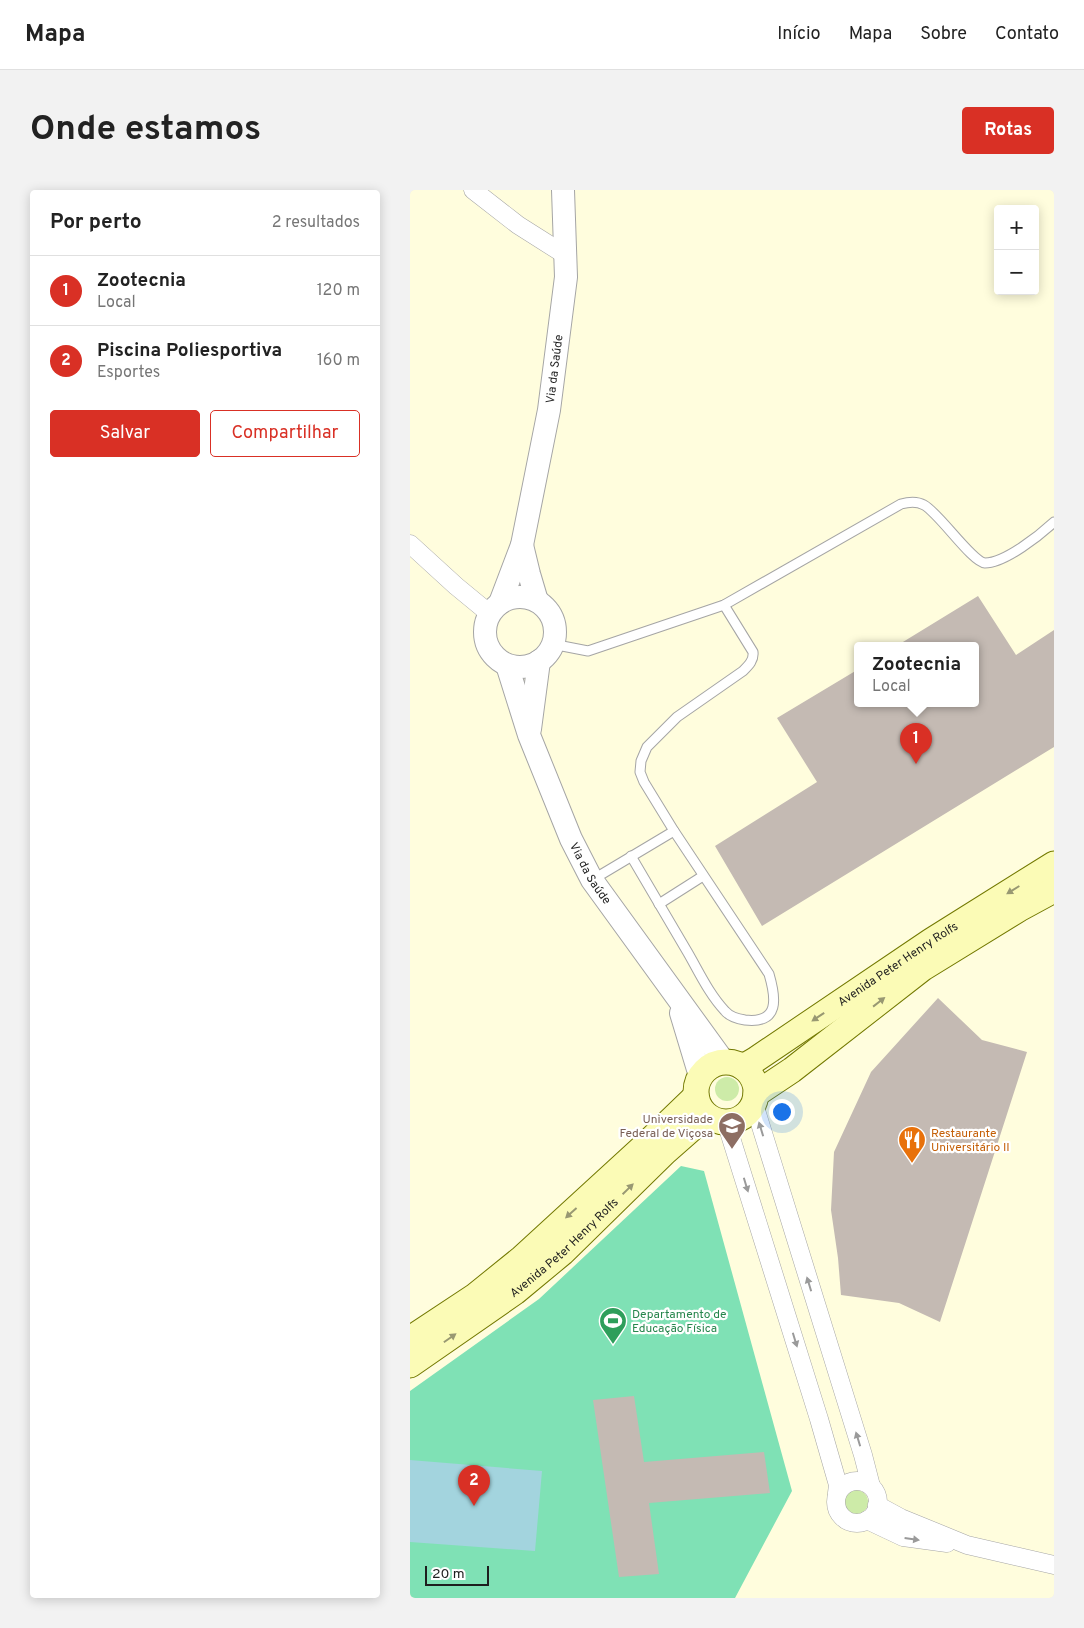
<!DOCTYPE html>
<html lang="pt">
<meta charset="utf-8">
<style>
:root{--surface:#fff;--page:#f2f2f2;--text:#222;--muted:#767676;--line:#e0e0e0;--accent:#d93025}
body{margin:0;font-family:Overpass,sans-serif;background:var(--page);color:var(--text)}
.controls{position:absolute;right:15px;top:15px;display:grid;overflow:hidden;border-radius:5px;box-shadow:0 2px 12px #0003}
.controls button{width:45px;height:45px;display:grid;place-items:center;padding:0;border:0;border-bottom:1px solid var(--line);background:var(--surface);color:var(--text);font:25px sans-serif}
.scale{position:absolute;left:15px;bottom:12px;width:64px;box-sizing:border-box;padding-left:5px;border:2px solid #1e1e1e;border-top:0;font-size:14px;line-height:18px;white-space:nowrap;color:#1e1e1e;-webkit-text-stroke:4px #fff;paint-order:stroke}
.you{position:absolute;left:371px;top:921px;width:18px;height:18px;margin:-12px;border:4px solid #fff;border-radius:50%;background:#1a73e8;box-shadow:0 0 0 8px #1a73e833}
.badge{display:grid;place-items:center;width:32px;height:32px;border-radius:50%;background:var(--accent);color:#fff;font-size:16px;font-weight:700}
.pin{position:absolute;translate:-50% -41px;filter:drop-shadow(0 1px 2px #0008)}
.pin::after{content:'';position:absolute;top:26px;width:18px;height:15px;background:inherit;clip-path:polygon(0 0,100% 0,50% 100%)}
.popup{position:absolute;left:444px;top:452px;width:125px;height:65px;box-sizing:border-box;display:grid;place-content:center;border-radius:5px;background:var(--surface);filter:drop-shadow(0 1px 4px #0005);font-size:16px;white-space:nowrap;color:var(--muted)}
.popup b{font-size:19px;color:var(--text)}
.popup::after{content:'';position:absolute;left:50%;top:100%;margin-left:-10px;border:10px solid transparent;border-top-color:var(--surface)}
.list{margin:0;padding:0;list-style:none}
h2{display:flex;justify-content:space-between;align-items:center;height:65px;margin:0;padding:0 20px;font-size:21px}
h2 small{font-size:16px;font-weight:400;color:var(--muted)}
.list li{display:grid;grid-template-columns:32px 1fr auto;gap:15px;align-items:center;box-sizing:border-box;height:70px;padding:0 20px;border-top:1px solid var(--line)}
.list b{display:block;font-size:19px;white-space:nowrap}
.list p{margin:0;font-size:16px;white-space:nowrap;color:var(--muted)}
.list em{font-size:16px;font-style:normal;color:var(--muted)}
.actions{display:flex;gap:10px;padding:15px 20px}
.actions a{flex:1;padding:11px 0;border:1px solid var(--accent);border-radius:5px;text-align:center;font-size:18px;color:var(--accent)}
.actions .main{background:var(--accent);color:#fff}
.map{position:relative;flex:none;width:644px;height:1408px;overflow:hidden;border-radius:5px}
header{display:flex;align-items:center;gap:30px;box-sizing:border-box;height:70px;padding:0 25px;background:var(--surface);border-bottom:1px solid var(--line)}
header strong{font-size:24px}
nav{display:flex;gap:28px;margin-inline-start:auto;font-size:18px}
.intro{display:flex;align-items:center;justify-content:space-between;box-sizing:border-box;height:120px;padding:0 30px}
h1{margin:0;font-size:35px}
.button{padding:12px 22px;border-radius:5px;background:var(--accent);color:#fff;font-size:18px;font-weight:700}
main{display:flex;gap:30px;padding:0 30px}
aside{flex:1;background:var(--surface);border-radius:5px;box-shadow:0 2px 12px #0003}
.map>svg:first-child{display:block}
</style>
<header>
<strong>Mapa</strong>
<nav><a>Início</a><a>Mapa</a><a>Sobre</a><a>Contato</a></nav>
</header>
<div class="intro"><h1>Onde estamos</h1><a class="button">Rotas</a></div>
<main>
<aside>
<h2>Por perto<small>2 resultados</small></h2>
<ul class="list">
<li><span class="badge">1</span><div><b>Zootecnia</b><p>Local</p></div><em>120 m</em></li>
<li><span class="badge">2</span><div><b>Piscina Poliesportiva</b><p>Esportes</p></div><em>160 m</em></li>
</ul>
<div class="actions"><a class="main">Salvar</a><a>Compartilhar</a></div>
</aside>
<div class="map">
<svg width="644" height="1408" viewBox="0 0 644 1408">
<rect width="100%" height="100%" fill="#efebe4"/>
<path fill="#fffddd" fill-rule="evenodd" d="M 0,0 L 644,0 L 644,1408 L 0,1408 ZM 588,19 L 625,19 L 625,101 L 588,101 ZM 447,455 L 565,455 L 565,513 L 447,513 Z"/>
<g fill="#cdeba8">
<circle cx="317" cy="899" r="12"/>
<circle cx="446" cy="1312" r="12"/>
</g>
<polygon fill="#7fe1b5" points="271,976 294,981 382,1301 325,1408 0,1408 0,1201 129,1109"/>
<polygon fill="#a3d4de" points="0,1270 132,1281 125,1361 0,1352"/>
<g fill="#c4bab3">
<polygon points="568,406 606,465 644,440 644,557 352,736 305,656 407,592 367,528 447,480 447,513 565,513 565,455 488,455"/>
<polygon points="528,808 572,850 617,862 530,1132 489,1113 431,1105 428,1068 421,1020 424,962 461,882"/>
<polygon points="224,1206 234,1272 354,1262 360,1303 239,1313 249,1384 209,1387 183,1210"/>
</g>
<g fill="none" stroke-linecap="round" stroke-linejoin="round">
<defs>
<g id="service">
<path d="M 142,454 L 178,461 L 314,415 L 491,314 C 498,312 507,311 514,315 C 529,323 562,372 575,373 C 595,373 630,345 644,332"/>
<path d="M 221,666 C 240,698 259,731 278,763 C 289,782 299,804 315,821 C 320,827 328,829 335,830 C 370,834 366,808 359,784 L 264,641 L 234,592 L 230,582 L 231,571 L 237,557 L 267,527 L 333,481 C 339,475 344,470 343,462 L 314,415"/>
<polyline points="182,690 264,641"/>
<polyline points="249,714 293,686"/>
</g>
<g id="minor">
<polyline points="63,0 108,35 157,66"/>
<polyline points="0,354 46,396 80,424"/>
<polyline points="344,914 453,1265 461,1296"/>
<polyline points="316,932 409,1229 428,1295 427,1303"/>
<circle cx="447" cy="1312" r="21"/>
<polyline points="467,1315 491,1328 557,1355 644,1375"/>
<polyline points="457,1330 493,1347 537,1353"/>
</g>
<g id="tertiary">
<polyline points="112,355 119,384 127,411"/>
<circle cx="110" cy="442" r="35"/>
<path id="s1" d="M 90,413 L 112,355 L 139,220 L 156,87 L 153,0"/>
<path id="s2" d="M 97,475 L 119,545 L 161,649 L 182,690 L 314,872"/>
<polyline points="120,539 129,471"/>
<polyline points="271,823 290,886"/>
</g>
<g id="secondary">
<circle cx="316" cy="902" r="30"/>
<path id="s3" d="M 333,877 L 345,870 L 521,751 L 644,674"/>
<polyline points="346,904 382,880 513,778 609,719 644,700"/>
<polyline points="0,1149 65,1106 112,1068 232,958 286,906"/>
<path id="s4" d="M 0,1175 L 105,1102 L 152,1063 L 255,962 L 288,933 L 298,927"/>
</g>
</defs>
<use href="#service" stroke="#a5a5a5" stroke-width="11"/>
<use href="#minor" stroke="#a5a5a5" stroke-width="19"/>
<use href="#tertiary" stroke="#a5a5a5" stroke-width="24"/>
<use href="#secondary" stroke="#737901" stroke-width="27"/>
<use href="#service" stroke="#fff" stroke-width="9"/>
<use href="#minor" stroke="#fff" stroke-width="18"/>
<use href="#tertiary" stroke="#fff" stroke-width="22"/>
<use href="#secondary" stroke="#fbfbb6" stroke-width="25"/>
</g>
<defs><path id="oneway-solid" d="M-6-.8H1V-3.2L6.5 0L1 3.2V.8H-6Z" transform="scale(1.25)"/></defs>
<g fill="#989872">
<use href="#oneway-solid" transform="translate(603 700) rotate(148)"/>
<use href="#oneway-solid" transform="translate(469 812) rotate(-38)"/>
<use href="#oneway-solid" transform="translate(408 827) rotate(146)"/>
<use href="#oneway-solid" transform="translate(218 999) rotate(-44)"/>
<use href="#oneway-solid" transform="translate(161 1023) rotate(138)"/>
<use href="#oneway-solid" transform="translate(40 1148) rotate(-35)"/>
</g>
<g fill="#9a9a9a">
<use href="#oneway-solid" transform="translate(351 939) rotate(-107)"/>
<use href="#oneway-solid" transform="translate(336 995) rotate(73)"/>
<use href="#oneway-solid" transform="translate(399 1094) rotate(-107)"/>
<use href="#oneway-solid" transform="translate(385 1150) rotate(73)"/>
<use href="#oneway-solid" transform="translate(448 1249) rotate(-107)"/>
<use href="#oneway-solid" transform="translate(502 1349) rotate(8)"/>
</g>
<defs>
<symbol id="university-pin" viewBox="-11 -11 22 30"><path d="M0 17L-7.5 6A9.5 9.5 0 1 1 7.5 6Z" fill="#8d6e63" stroke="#fff"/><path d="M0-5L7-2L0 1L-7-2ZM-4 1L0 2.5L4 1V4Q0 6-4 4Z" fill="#fff"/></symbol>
<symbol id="restaurant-pin" viewBox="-11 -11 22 30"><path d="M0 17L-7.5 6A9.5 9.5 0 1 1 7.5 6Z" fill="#e8710a" stroke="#fff"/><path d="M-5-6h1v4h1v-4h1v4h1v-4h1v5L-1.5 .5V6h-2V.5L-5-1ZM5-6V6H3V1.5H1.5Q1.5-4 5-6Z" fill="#fff"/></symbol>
<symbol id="stadium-pin" viewBox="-11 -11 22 30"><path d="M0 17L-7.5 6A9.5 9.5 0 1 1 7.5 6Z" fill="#2e9e5b" stroke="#fff"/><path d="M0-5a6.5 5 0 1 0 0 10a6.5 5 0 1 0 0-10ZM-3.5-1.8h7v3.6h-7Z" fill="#fff"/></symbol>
</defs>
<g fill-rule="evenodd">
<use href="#university-pin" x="306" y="920" width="32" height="43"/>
<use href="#restaurant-pin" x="486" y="934" width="32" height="43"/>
<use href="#stadium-pin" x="187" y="1115" width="32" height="43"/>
</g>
<g text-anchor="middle" stroke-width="4.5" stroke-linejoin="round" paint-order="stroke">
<g font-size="12" fill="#1e1e1e" stroke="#fff">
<text dy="4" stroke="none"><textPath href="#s1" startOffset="241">Via da Saúde</textPath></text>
<text dy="4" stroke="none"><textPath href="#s2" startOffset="225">Via da Saúde</textPath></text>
<text dy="4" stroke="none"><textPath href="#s3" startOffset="186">Avenida Peter Henry Rolfs</textPath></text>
<text dy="4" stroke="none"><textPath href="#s4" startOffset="194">Avenida Peter Henry Rolfs</textPath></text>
</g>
<g font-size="12" fill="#785e54" stroke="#fff" text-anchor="end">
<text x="303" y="933">Universidade<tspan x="303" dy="14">Federal de Viçosa</tspan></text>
</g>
<g font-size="12" fill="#c56008" stroke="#fff" text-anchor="start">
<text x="521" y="947">Restaurante<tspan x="521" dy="14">Universitário II</tspan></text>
</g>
<g font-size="12" fill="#27864d" stroke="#fff" text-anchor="start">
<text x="222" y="1128">Departamento de<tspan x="222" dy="14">Educação Física</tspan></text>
</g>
</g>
</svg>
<div class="controls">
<button>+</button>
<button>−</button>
</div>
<div class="scale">20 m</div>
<div class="you"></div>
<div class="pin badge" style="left:506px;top:574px">1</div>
<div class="popup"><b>Zootecnia</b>Local</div>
<div class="pin badge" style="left:64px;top:1316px">2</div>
</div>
</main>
